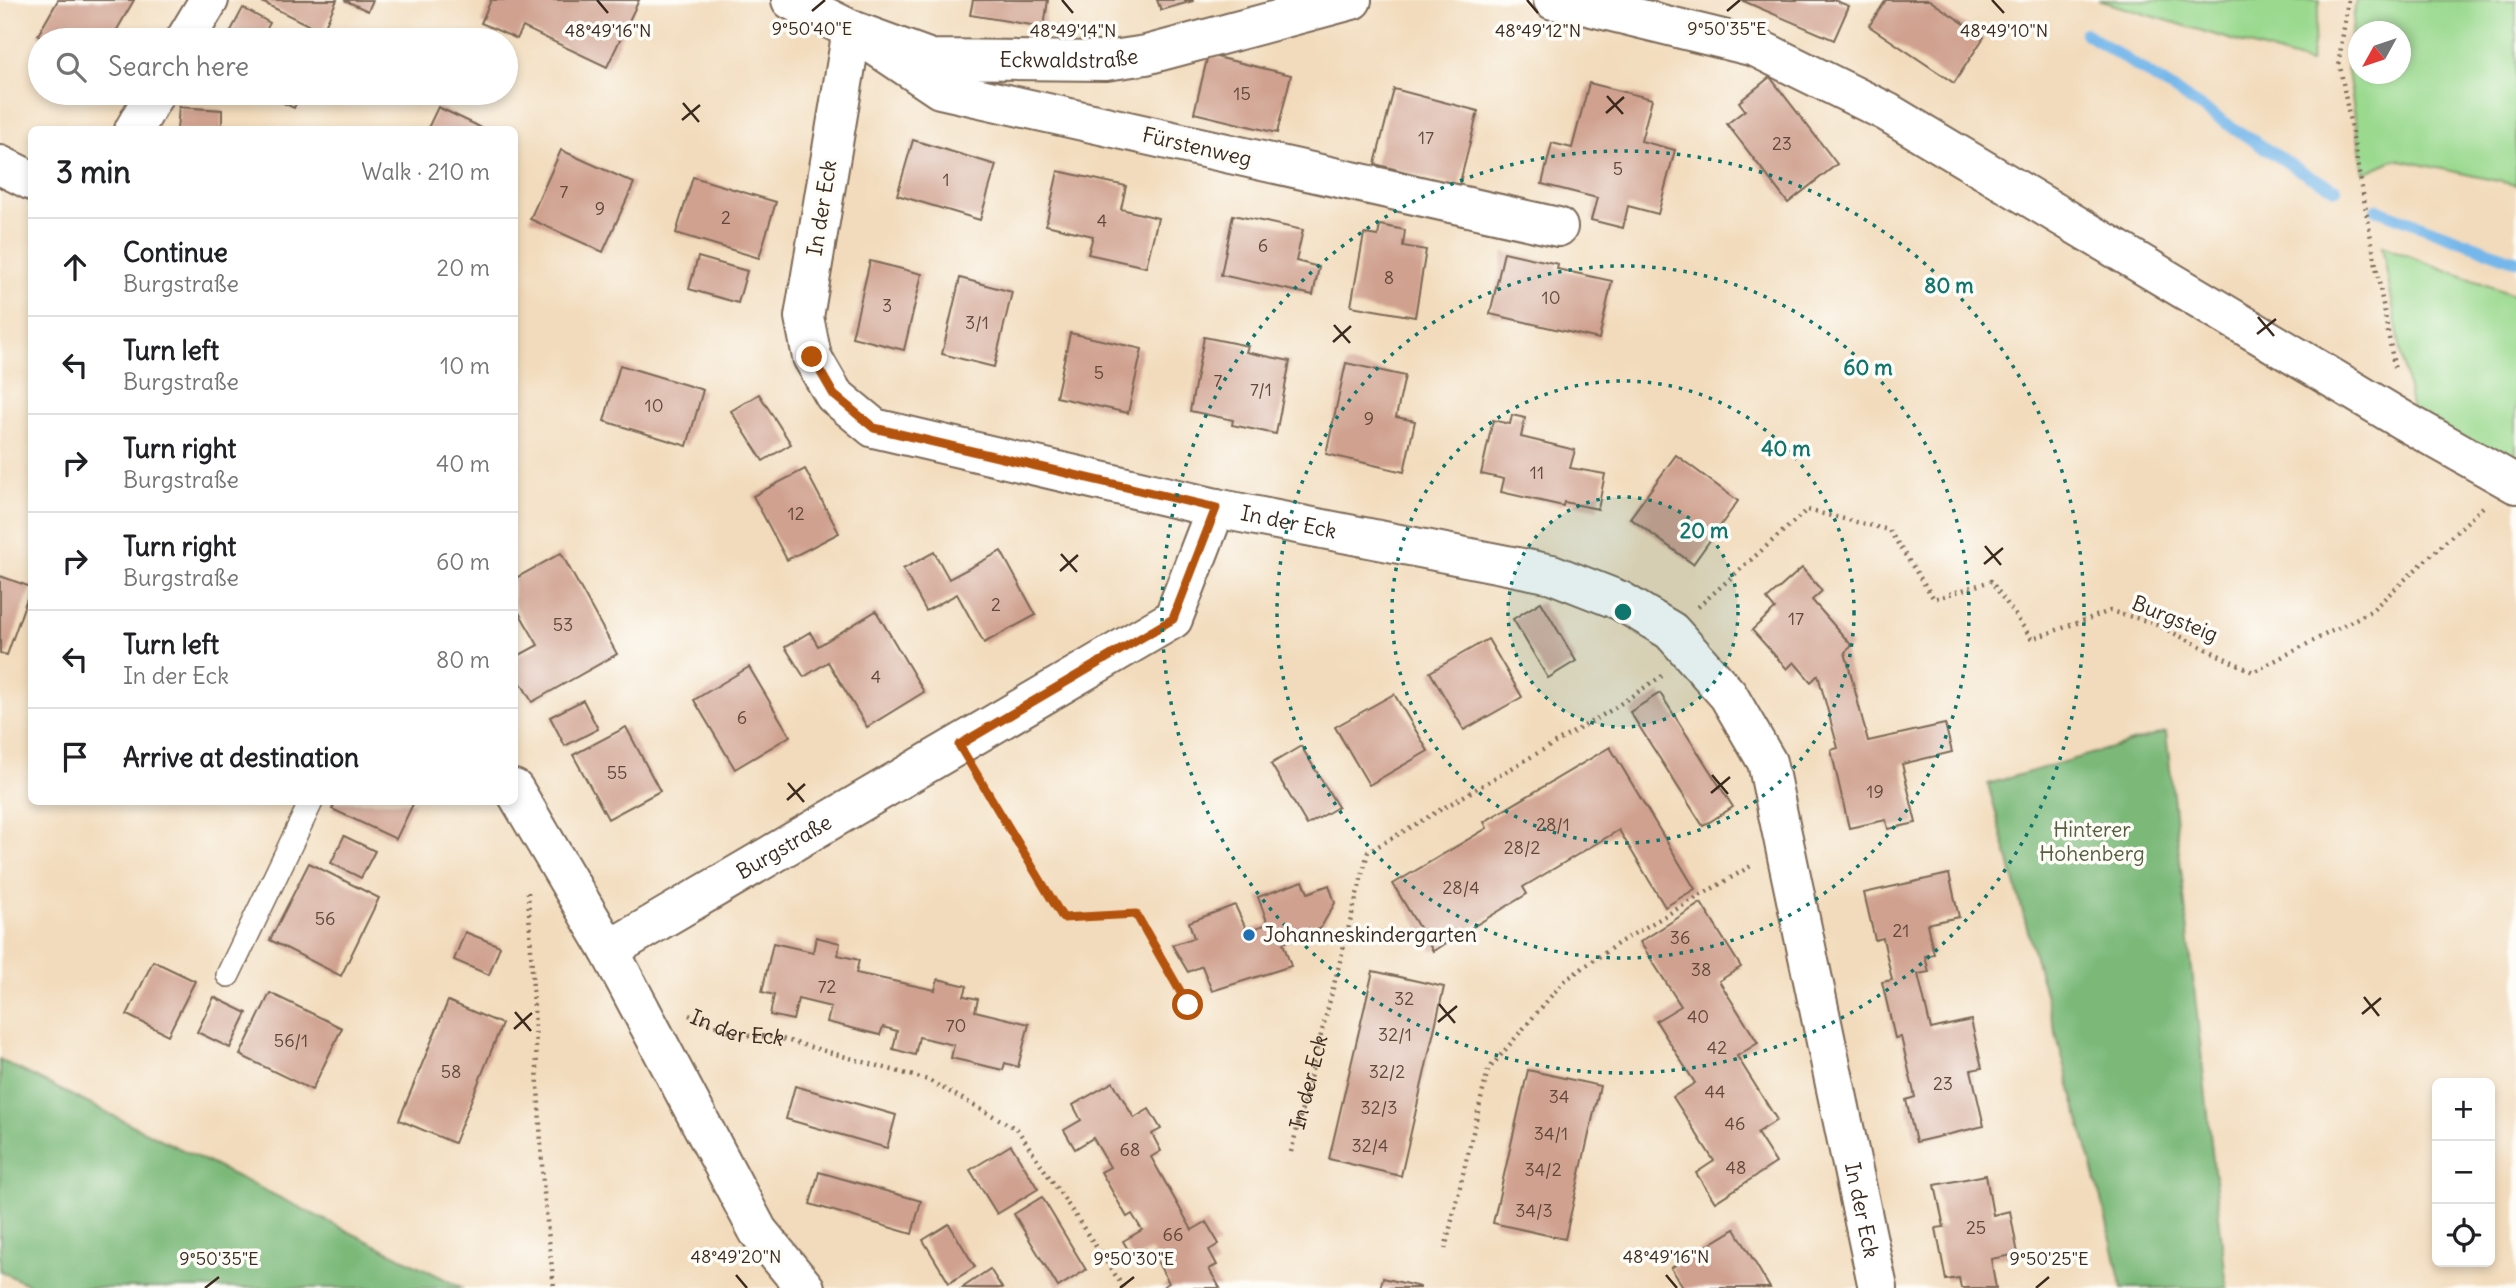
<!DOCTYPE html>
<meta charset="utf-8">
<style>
:root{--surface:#fff;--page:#f2f2f2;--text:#202124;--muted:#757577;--line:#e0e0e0}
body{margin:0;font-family:Delius,sans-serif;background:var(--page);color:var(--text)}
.controls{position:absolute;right:21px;bottom:21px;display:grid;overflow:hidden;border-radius:10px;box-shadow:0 4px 10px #0003}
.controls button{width:63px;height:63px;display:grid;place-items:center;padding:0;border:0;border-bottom:2px solid var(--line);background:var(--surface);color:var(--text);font:35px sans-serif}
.compass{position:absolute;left:2348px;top:21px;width:63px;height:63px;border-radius:50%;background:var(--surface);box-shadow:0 4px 10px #0003;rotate:230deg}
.stop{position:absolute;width:21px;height:21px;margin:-16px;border:5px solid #b45309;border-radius:50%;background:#fff}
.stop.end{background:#b45309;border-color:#fff;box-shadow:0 2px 7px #0008}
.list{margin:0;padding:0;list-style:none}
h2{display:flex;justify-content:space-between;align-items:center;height:91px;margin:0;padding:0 28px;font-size:30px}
h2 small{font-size:23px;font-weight:400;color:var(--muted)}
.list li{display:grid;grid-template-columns:46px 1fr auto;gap:21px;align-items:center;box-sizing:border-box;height:98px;padding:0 28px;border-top:2px solid var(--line)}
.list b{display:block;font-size:26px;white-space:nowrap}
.list p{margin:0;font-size:23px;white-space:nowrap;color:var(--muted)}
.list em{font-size:23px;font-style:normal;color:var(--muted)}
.icon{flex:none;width:38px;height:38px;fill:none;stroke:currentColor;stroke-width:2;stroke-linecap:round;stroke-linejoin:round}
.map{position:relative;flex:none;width:2516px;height:1288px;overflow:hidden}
.search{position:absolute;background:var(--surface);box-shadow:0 4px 10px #0003;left:28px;top:28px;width:490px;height:77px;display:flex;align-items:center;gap:18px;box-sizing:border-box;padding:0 24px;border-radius:38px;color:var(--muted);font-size:26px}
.panel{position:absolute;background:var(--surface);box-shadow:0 4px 10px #0003;left:28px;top:126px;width:490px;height:679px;border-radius:10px}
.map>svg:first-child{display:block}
</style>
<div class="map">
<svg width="2516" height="1288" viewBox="0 0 2516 1288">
<rect width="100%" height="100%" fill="#fdfcf7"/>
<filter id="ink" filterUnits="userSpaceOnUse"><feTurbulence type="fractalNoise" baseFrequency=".0143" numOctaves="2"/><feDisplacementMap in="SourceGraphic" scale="14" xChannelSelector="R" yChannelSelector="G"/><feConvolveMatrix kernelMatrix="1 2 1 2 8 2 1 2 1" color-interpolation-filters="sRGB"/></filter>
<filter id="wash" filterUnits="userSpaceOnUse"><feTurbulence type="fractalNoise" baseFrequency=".00686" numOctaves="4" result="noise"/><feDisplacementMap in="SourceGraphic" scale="28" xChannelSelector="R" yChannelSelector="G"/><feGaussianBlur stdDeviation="1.57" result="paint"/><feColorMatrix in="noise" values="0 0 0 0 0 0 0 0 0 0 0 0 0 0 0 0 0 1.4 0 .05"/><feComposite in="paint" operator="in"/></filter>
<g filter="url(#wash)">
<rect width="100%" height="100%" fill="#f2dbbc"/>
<g fill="#9ad98e" stroke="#6a8256" stroke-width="2" fill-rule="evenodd">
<polygon points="2098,0 2320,0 2310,63"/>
<path d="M 2356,0 L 2516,0 L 2516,185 L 2396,159 L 2364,173 L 2347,66 ZM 2358,32 L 2400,32 L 2400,74 L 2358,74 Z"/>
<polygon points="2382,246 2516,296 2516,478 2412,412"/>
</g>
<g fill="#7bb979" stroke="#5b724c" stroke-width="2">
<polygon points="2166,732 2227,1288 2122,1288 2106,1218 1988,784"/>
<polygon points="0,1060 463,1288 35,1288 0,1271"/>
</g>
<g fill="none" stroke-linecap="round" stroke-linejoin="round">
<g stroke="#75b7ea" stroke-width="12">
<polyline points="2085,33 2307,175 2336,189"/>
<polyline points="2376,209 2516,261"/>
</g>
</g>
<g id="blocks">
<g fill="#d0a18f">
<polygon points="58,0 134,0 111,40 46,40 38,35"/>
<polygon points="258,0 337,0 322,32"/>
<polygon points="344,0 373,0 368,11"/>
<polygon points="491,0 639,0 607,67 523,27 517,39 481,23"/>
<polygon points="973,0 1048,0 1044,27 970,15"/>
<polygon points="1157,0 1193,0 1193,1 1161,10"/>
<polygon points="1741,0 1834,0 1849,6 1834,40"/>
<polygon points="1886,0 1929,0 1984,37 1954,83 1869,26"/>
<polygon points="243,8 270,23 261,40 226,40"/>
<polygon points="1208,55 1291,75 1277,133 1194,113"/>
<polygon points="1770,77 1837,164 1788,203 1727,124 1745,110 1739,102"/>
<polygon points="1589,83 1652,99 1641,141 1675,150 1658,214 1628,206 1623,228 1591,220 1597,198 1542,184 1552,143 1572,148"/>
<polygon points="1394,89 1478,111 1459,186 1375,164"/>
<polygon points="262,93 301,93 294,108"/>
<polygon points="179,107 222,110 222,130 177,130"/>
<polygon points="438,107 474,124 485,130 427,130"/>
<polygon points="913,140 996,165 980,220 897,195"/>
<polygon points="561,150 634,183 603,252 530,219"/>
<polygon points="1058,171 1126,186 1121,209 1158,218 1146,267 1088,254 1093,236 1046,225"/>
<polygon points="693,177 776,202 759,258 676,233"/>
<polygon points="1233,215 1303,230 1296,261 1319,267 1313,295 1221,275"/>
<polygon points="1380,225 1405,230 1403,246 1426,250 1415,317 1351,306 1364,234 1378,236"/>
<polygon points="1504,252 1558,264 1557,269 1612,281 1599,339 1490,314"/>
<polygon points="698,257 747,271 738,303 689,289"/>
<polygon points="870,261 922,274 904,350 852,337"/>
<polygon points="960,278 1012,292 994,367 942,354"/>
<polygon points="1070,333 1142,349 1128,413 1056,397"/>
<polygon points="1204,337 1248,346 1246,352 1290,361 1276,434 1232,425 1233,420 1190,411"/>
<polygon points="1346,363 1405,376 1396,417 1415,421 1404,472 1326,454"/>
<polygon points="620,365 703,390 687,446 604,421"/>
<polygon points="759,394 791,444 763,461 731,411"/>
<polygon points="1512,415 1525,418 1521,437 1575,450 1570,468 1605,474 1598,509 1564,502 1563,506 1501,492 1504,479 1481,474 1493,420 1510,424"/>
<polygon points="1676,455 1738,501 1693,564 1630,518"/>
<polygon points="805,469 839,533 787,560 753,496"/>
<polygon points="1001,551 1036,615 984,643 957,594 926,611 903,569 934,552 949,579"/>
<polygon points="561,553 617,654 532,702 514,671 514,658 538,645 514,604 514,579"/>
<polygon points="1802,568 1822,591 1812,600 1852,646 1845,652 1868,741 1945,724 1952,752 1902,764 1916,823 1888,829 1886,820 1849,828 1831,750 1838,748 1818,675 1811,682 1794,662 1787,669 1752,630 1775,609 1767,599"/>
<polygon points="0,576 31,587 7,655 0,653"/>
<polygon points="1541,602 1576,661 1548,678 1513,619"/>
<polygon points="876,611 924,692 867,727 828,662 804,677 785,647 810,632 818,646"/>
<polygon points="1488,639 1522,697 1464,730 1430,672"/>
<polygon points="749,667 790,736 735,769 694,700"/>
<polygon points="1660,693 1733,807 1703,826 1630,712"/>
<polygon points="1394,694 1428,751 1369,785 1335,727"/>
<polygon points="583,700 598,729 565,746 550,717"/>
<polygon points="626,727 660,791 608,819 573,755"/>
<polygon points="1301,746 1338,807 1307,825 1271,764"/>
<polygon points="1610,747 1695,889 1665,907 1619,830 1523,887 1527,894 1433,951 1393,884 1487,828 1484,822"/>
<polygon points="336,802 414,802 396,839 332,809"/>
<polygon points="344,836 375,851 361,878 331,863"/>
<polygon points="309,863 379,898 341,976 270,940"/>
<polygon points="1949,874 1959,917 1927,924 1934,954 1925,956 1929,972 1918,974 1931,1029 1971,1020 1982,1068 1971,1070 1984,1126 1916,1142 1906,1100 1915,1097 1901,1037 1895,1038 1882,982 1892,980 1883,938 1875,940 1864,893"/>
<polygon points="1303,881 1308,893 1329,885 1335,903 1320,929 1283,943 1291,966 1212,991 1202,966 1188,972 1172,945 1194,938 1189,922 1235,905 1247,931 1268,924 1258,897"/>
<polygon points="1701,903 1741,967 1719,981 1758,1043 1737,1056 1777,1120 1757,1133 1776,1163 1715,1202 1696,1173 1714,1161 1673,1097 1695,1083 1656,1021 1681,1006 1640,942"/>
<polygon points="465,932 500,946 489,975 454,960"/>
<polygon points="816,937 840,943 838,955 859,960 856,973 935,990 938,979 967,986 964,996 978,999 975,1011 1029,1024 1018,1067 1005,1063 1003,1070 951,1058 954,1045 919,1037 915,1055 893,1049 897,1031 883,1027 880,1035 827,1022 831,1007 798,999 793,1020 770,1015 774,995 762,992 773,943 813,952"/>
<polygon points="153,961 195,981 168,1035 127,1015"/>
<polygon points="1373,971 1444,987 1401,1176 1329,1159"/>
<polygon points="270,993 342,1028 312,1090 240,1055"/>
<polygon points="214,997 247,1013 230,1048 197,1032"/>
<polygon points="448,1001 502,1024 454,1143 399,1120"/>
<polygon points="1528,1070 1600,1086 1565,1239 1493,1223"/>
<polygon points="1113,1082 1134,1118 1149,1109 1161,1129 1152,1134 1161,1151 1151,1157 1192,1230 1206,1222 1219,1244 1209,1250 1217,1265 1209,1269 1220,1288 1161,1288 1169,1283 1151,1250 1134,1260 1123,1241 1142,1230 1132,1214 1127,1217 1101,1172 1110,1167 1093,1138 1075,1149 1064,1130 1081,1120 1073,1105"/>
<polygon points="795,1086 896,1115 887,1148 786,1119"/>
<polygon points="1011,1145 1038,1189 997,1214 970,1170"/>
<polygon points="819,1172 921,1201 912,1234 810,1204"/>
<polygon points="1986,1175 1993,1215 2010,1211 2018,1254 1991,1259 1996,1288 1961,1288 1959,1278 1946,1280 1936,1228 1944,1227 1935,1185"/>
<polygon points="1042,1197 1086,1270 1058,1287 1014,1214"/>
<polygon points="949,1224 975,1267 949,1283 923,1240"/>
<polygon points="1735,1229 1770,1288 1684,1288 1671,1268"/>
<polygon points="990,1269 1002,1288 962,1288"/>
<polygon points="1383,1278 1420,1287 1420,1288 1380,1288"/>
</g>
</g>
</g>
<g filter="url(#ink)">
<use href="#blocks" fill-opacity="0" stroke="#7b6855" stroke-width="2"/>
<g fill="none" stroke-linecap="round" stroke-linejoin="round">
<defs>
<polyline id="service" points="228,975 311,802"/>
<g id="minor">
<path id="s3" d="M 791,0 L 852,30 L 931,59 L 1106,61 L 1146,55 L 1352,0"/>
<polyline points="1553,0 1576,3 1755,47 1887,112 2404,421 2516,484"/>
<polyline points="185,40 209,0"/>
<polyline points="134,130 155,93"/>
<polyline points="0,165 32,181"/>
<path id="s4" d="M 1558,227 L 940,89 L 852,30 L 804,317 L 812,357 L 834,395 L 874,428 L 1216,508 L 1552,574 L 1621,601 L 1671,631 L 1728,695 L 1767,762 L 1878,1288"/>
<polyline points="514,789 609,950 758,1231 805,1288"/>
<path id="s5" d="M 609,950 L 1173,619 L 1216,508"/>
</g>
</defs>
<use href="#service" stroke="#7b6855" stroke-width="26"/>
<use href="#minor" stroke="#7b6855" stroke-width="42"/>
<g stroke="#7b6855" stroke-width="4.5" stroke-dasharray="2 5" stroke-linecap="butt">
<polyline points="2348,0 2339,61 2395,371"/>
<polyline points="1698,607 1807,510 1889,530 1934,599 1991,581 2032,639 2110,611 2151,622 2253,672 2371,611 2483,507"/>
<polyline points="979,778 1063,918 1136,913 1188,1005"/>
<polyline points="528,892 543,1183 554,1288"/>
<path id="s1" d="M 689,1015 L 738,1035 L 775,1037 L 928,1080 L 1017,1129 L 1124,1288"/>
<path id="s2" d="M 1291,1152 L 1368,852 L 1608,712 L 1662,676"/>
<polyline points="1445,1249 1488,1070 1564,981 1620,942 1751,866"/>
</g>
<use href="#service" stroke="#fff" stroke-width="23"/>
<use href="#minor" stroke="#fff" stroke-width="38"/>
</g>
</g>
<g fill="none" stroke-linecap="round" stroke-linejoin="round" filter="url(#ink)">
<polyline stroke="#b45309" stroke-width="9" points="812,357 834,395 874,428 1216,508 1173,619 959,745 1063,918 1136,914 1188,1005"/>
</g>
<path fill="none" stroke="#3b2a1e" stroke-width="2.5" d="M 597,0 L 608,13M 1062,0 L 1073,13M 1527,0 L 1538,13M 1992,0 L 2004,13M 812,11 L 825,0M 1727,11 L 1740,0M 1607,96 L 1623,114M 683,103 L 699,122M 1606,113 L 1624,97M 682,120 L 700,105M 2258,317 L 2274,336M 1334,325 L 1350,343M 2257,334 L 2276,319M 1333,342 L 1351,326M 1985,546 L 2001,565M 1061,554 L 1077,572M 1984,564 L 2003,548M 1060,571 L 1078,555M 1712,775 L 1728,794M 788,783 L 804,802M 1711,793 L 1730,777M 787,800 L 805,784M 2364,997 L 2379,1016M 1439,1004 L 1455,1023M 515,1012 L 531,1031M 2362,1014 L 2381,998M 1438,1022 L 1457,1006M 514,1029 L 532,1013M 736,1275 L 747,1288M 1666,1275 L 1677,1288M 205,1288 L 219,1277M 1120,1288 L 1134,1277M 2036,1288 L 2049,1277"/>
<circle cx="1623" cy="612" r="115" fill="#0f766e" fill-opacity=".12"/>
<g fill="none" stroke="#0f766e" stroke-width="3.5" stroke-dasharray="3.5 7">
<circle cx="1623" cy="612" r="115"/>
<circle cx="1623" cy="612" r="231"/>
<circle cx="1623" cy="612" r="346"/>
<circle cx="1623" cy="612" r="461"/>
</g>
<circle fill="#1f6fb2" stroke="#fdfcf7" stroke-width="2.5" cx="1249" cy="935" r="7"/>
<g text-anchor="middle" stroke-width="7" stroke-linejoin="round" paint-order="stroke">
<g font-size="18" fill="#60483a">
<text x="1242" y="100">15</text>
<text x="1426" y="144">17</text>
<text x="1782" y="150">23</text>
<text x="1618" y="175">5</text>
<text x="946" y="186">1</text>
<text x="564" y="198">7</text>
<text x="600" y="215">9</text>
<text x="726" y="224">2</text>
<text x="1102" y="227">4</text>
<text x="1263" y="252">6</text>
<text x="1389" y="284">8</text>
<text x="1551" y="304">10</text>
<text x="887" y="312">3</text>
<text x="977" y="329">3/1</text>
<text x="1099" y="379">5</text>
<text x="1218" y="387">7</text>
<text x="1261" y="396">7/1</text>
<text x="654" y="412">10</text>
<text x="1369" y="425">9</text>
<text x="1537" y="479">11</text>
<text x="796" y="520">12</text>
<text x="996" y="611">2</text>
<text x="1796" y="625">17</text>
<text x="563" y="631">53</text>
<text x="876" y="683">4</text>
<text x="742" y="724">6</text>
<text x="617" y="779">55</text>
<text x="1875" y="798">19</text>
<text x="1553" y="831">28/1</text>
<text x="1522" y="854">28/2</text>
<text x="1461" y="894">28/4</text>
<text x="325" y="925">56</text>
<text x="1901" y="937">21</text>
<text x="1680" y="944">36</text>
<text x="1701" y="976">38</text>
<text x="827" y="993">72</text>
<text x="1404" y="1005">32</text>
<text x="1698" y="1023">40</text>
<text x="956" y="1032">70</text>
<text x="1395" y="1041">32/1</text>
<text x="291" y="1047">56/1</text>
<text x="1717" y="1054">42</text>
<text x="451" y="1078">58</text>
<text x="1387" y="1078">32/2</text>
<text x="1943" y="1090">23</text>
<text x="1715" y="1098">44</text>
<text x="1559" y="1103">34</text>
<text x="1379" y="1114">32/3</text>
<text x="1735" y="1130">46</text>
<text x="1551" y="1140">34/1</text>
<text x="1370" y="1152">32/4</text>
<text x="1130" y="1156">68</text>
<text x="1736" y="1174">48</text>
<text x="1543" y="1176">34/2</text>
<text x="1534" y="1217">34/3</text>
<text x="1976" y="1234">25</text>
<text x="1173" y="1241">66</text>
</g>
<g font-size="21" fill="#3b2a1e" stroke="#fdfcf7">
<text dy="7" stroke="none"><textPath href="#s3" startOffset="290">Eckwaldstraße</textPath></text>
<text transform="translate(1197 147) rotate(13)" y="7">Fürstenweg</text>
<text transform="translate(822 208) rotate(-81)" y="7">In der Eck</text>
<text dy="7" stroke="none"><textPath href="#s4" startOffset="1592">In der Eck</textPath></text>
<text transform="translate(2175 619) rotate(22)" y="7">Burgsteig</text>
<text dy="7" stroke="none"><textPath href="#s5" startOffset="203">Burgstraße</textPath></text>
<text dy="7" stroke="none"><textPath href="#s1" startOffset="51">In der Eck</textPath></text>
<text dy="7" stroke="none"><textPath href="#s2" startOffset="72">In der Eck</textPath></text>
<text dy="7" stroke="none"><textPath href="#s4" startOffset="2614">In der Eck</textPath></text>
</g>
<g font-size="21" fill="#585f40" stroke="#fdfcf7">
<text x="2092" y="837">Hinterer<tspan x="2092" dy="24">Hohenberg</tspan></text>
</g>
<g font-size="21" fill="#3b2a1e" stroke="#fdfcf7" text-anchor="start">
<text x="1263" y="942">Johanneskindergarten</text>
</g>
</g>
<g font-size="18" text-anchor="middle" fill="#3b2a1e" stroke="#fdfcf7" stroke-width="7" stroke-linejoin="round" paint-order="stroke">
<text x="812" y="35">9°50'40"E</text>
<text x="1727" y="35">9°50'35"E</text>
<text x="2004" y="37">48°49'10"N</text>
<text x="608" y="37">48°49'16"N</text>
<text x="1073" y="37">48°49'14"N</text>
<text x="1538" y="37">48°49'12"N</text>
<text x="736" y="1263">48°49'20"N</text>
<text x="1666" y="1263">48°49'16"N</text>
<text x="219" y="1265">9°50'35"E</text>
<text x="1134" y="1265">9°50'30"E</text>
<text x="2049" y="1265">9°50'25"E</text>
</g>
<circle cx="1623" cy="612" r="10" fill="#0f766e" stroke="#fdfcf7" stroke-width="3.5"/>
<g font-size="21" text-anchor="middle" font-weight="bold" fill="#0f766e" stroke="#fdfcf7" stroke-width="7" stroke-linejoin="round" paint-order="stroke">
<text x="1949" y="293">80 m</text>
<text x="1868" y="375">60 m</text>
<text x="1786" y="456">40 m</text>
<text x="1704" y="538">20 m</text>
</g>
</svg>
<div class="controls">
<button>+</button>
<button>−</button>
<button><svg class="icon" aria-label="locate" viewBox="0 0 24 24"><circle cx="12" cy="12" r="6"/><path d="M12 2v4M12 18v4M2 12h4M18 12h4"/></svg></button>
</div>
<svg class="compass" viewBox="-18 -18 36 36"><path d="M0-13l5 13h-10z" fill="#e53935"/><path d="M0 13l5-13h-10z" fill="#757577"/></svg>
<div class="stop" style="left:1188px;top:1005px"></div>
<div class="stop end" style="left:812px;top:357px"></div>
<div class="search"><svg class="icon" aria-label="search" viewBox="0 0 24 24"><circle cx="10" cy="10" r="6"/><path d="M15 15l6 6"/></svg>Search here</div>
<section class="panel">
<h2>3 min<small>Walk · 210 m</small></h2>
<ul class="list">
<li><svg class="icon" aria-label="ahead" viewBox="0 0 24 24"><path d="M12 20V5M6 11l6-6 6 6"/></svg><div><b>Continue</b><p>Burgstraße</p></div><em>20 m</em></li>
<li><svg class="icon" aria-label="left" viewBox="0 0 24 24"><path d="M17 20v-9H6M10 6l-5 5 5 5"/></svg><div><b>Turn left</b><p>Burgstraße</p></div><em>10 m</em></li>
<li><svg class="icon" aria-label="right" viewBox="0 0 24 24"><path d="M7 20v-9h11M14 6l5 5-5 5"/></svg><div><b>Turn right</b><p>Burgstraße</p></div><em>40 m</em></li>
<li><svg class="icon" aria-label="right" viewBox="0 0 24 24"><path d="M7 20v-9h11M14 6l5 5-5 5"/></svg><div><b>Turn right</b><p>Burgstraße</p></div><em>60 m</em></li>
<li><svg class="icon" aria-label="left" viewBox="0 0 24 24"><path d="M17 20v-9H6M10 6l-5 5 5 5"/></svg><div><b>Turn left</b><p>In der Eck</p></div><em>80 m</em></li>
<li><svg class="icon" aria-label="arrive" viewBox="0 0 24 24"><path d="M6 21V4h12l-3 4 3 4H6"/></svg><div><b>Arrive at destination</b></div></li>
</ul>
</section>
</div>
